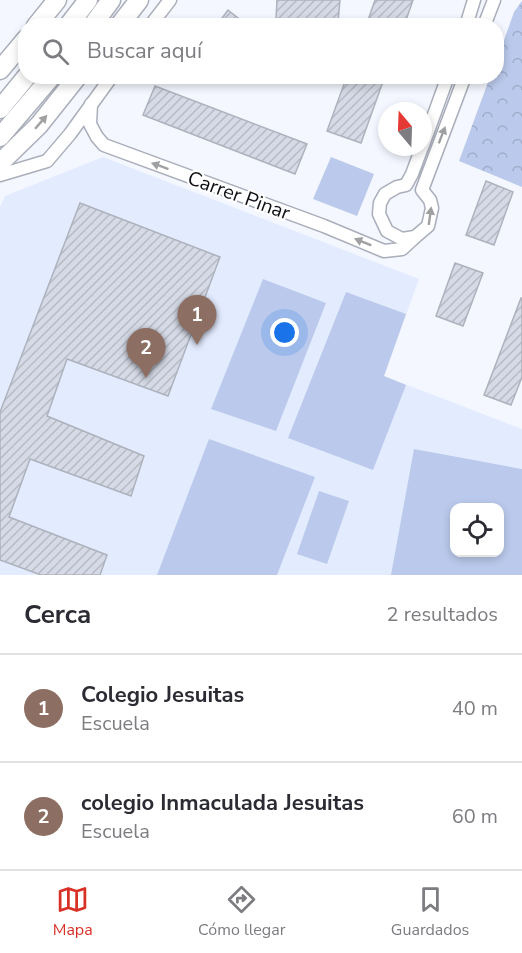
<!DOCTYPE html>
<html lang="es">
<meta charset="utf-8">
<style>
:root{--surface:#fff;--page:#f2f2f3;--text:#2b2b33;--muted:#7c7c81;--line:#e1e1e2;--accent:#d93025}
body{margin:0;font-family:"Nunito Sans",sans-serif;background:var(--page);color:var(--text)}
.controls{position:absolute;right:18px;bottom:18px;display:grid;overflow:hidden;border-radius:12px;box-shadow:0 3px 9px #0003}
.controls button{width:54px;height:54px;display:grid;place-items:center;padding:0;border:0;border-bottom:2px solid var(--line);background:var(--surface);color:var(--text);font:30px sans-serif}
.compass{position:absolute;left:378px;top:102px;width:54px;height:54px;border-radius:50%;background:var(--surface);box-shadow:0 3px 9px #0003;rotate:341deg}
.you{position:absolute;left:285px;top:333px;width:21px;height:21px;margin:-15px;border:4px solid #fff;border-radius:50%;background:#1a73e8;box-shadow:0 0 0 9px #1a73e833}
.badge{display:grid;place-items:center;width:39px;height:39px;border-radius:50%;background:var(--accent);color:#fff;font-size:20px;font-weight:700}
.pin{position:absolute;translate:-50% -50px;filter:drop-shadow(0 2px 3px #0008)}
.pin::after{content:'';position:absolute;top:32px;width:21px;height:18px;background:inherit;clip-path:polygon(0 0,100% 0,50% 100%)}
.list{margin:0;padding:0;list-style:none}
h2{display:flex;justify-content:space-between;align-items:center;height:78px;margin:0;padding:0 24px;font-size:26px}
h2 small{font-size:20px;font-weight:400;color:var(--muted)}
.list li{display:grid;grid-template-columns:39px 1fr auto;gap:18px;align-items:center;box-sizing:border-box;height:108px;padding:0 24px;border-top:2px solid var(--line)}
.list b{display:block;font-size:22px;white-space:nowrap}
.list p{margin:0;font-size:20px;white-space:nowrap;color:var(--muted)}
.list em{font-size:20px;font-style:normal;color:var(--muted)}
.icon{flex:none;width:33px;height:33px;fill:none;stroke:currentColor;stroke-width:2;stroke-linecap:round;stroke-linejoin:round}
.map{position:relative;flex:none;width:522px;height:575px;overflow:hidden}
.search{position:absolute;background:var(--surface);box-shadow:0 3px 9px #0003;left:18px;right:18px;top:18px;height:66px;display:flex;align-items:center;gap:15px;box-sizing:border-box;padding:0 21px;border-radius:24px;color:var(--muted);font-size:22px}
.sheet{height:294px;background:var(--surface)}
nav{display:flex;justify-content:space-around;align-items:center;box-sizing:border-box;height:84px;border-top:2px solid var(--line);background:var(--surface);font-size:16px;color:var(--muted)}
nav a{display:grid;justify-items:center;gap:3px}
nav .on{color:var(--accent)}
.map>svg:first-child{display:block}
</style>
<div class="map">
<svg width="522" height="575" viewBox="0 0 522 575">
<defs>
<pattern id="forest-crowns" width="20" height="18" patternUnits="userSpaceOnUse" patternTransform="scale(1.5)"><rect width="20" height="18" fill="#bbcaec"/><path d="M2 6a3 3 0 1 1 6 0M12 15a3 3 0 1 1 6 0" fill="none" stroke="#a0acca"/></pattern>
<pattern id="building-hatch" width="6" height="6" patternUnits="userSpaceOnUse" patternTransform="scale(1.5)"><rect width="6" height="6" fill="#d5dae6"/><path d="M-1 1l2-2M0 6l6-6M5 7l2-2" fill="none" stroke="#b6bac4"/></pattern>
</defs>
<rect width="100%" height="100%" fill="#f4f7ff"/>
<path fill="#e3ecff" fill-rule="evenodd" d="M 103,157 L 419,279 L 384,376 L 522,429 L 522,575 L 0,575 L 0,207 L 5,196 ZM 454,508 L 500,508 L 500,552 L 454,552 Z"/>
<polygon fill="url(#forest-crowns)" points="522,1 522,187 459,161 490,77 496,76 497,60 514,12"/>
<g fill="#bbcaec" fill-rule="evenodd">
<polygon points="331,157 374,174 357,216 313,199"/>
<polygon points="263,279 326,303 276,431 211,409"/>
<polygon points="346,292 406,314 384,376 406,385 373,470 288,438"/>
<polygon points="209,439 315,477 277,575 157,575"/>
<path d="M 414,449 L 522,469 L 522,575 L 391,575 ZM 454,508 L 500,508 L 500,552 L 454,552 Z"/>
<polygon points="319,491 349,501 327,564 297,554"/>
</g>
<g fill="url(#building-hatch)" stroke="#adb2bd" stroke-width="1.5">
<polygon points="277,0 340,0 338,22 276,19"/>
<polygon points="375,0 413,0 404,26 366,26"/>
<polygon points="228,10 248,26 216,26"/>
<polygon points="347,76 385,76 361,143 327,131"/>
<polygon points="155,86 307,144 295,174 143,115"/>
<polygon points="486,181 513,192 494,245 466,235"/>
<polygon points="80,203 220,257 168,396 67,359 47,416 144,456 131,496 30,459 9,517 107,555 100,575 41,575 0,560 0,412"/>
<polygon points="455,263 483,273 463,326 436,316"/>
<polygon points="521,298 522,298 522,377 511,405 484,395"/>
</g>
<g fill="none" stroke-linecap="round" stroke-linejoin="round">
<defs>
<g id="minor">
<polyline points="150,26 170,0"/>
<polyline points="466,26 474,0"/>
<polyline points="484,26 494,0"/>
<polyline points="91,104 90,124 97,137 104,145 324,226 384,251 402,249 415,237"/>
<polyline points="423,145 448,76"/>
<polyline points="422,147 412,174 406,185 397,187 385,194 380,203 379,214 387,231 402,239 415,237 428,226 432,208 430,200 422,190 465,76"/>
<polyline points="0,175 47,161 70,134 112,76"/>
</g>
<g id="primary">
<polyline points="36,26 57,0"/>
<polyline points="68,26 88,0"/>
<polyline points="92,26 111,0"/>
<polyline points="119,26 139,0"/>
<polyline points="0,70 26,39"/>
<polyline points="0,109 27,76"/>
<polyline points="0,137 52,76"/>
<polyline points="0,163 39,125 78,76"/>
</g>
</defs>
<use href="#minor" stroke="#a9aeba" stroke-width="15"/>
<use href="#primary" stroke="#a9aeba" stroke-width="21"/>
<use href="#minor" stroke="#fff" stroke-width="12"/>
<use href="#primary" stroke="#fff" stroke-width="18"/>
</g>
<defs><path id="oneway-solid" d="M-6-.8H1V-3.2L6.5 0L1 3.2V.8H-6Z" transform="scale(1.5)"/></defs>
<g fill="#9fa0a1">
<use href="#oneway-solid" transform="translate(41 122) rotate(-49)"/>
<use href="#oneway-solid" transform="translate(442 135) rotate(-69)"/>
<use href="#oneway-solid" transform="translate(160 166) rotate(-160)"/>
<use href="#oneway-solid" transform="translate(430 216) rotate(-82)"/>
<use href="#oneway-solid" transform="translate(363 242) rotate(-158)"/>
</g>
<g text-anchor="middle" stroke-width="4.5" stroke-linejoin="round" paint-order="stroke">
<g font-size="20" fill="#0f1115" stroke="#fff">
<text transform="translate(239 195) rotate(20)" y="7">Carrer Pinar</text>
</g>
</g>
</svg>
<div class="controls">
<button><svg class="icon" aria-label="locate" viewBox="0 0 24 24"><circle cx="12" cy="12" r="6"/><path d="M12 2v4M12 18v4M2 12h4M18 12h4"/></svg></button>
</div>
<svg class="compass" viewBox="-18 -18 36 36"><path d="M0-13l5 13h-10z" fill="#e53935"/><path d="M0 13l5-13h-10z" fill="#7c7c81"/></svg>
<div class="you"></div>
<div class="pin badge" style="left:197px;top:345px;background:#8d6e63">1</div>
<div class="pin badge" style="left:146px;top:378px;background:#8d6e63">2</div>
<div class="search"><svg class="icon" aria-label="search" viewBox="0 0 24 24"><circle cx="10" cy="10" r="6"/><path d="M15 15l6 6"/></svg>Buscar aquí</div>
</div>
<section class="sheet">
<h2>Cerca<small>2 resultados</small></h2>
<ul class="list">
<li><span class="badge" style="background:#8d6e63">1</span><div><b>Colegio Jesuitas</b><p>Escuela</p></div><em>40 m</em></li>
<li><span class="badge" style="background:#8d6e63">2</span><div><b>colegio Inmaculada Jesuitas</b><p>Escuela</p></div><em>60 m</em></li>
</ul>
</section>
<nav>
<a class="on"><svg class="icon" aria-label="map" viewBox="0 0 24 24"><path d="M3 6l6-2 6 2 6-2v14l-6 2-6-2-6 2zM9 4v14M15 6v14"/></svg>Mapa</a>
<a><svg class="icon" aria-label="directions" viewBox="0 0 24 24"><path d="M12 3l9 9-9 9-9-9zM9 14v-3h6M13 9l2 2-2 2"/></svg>Cómo llegar</a>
<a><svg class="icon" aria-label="saved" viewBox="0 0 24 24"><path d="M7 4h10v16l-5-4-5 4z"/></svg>Guardados</a>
</nav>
